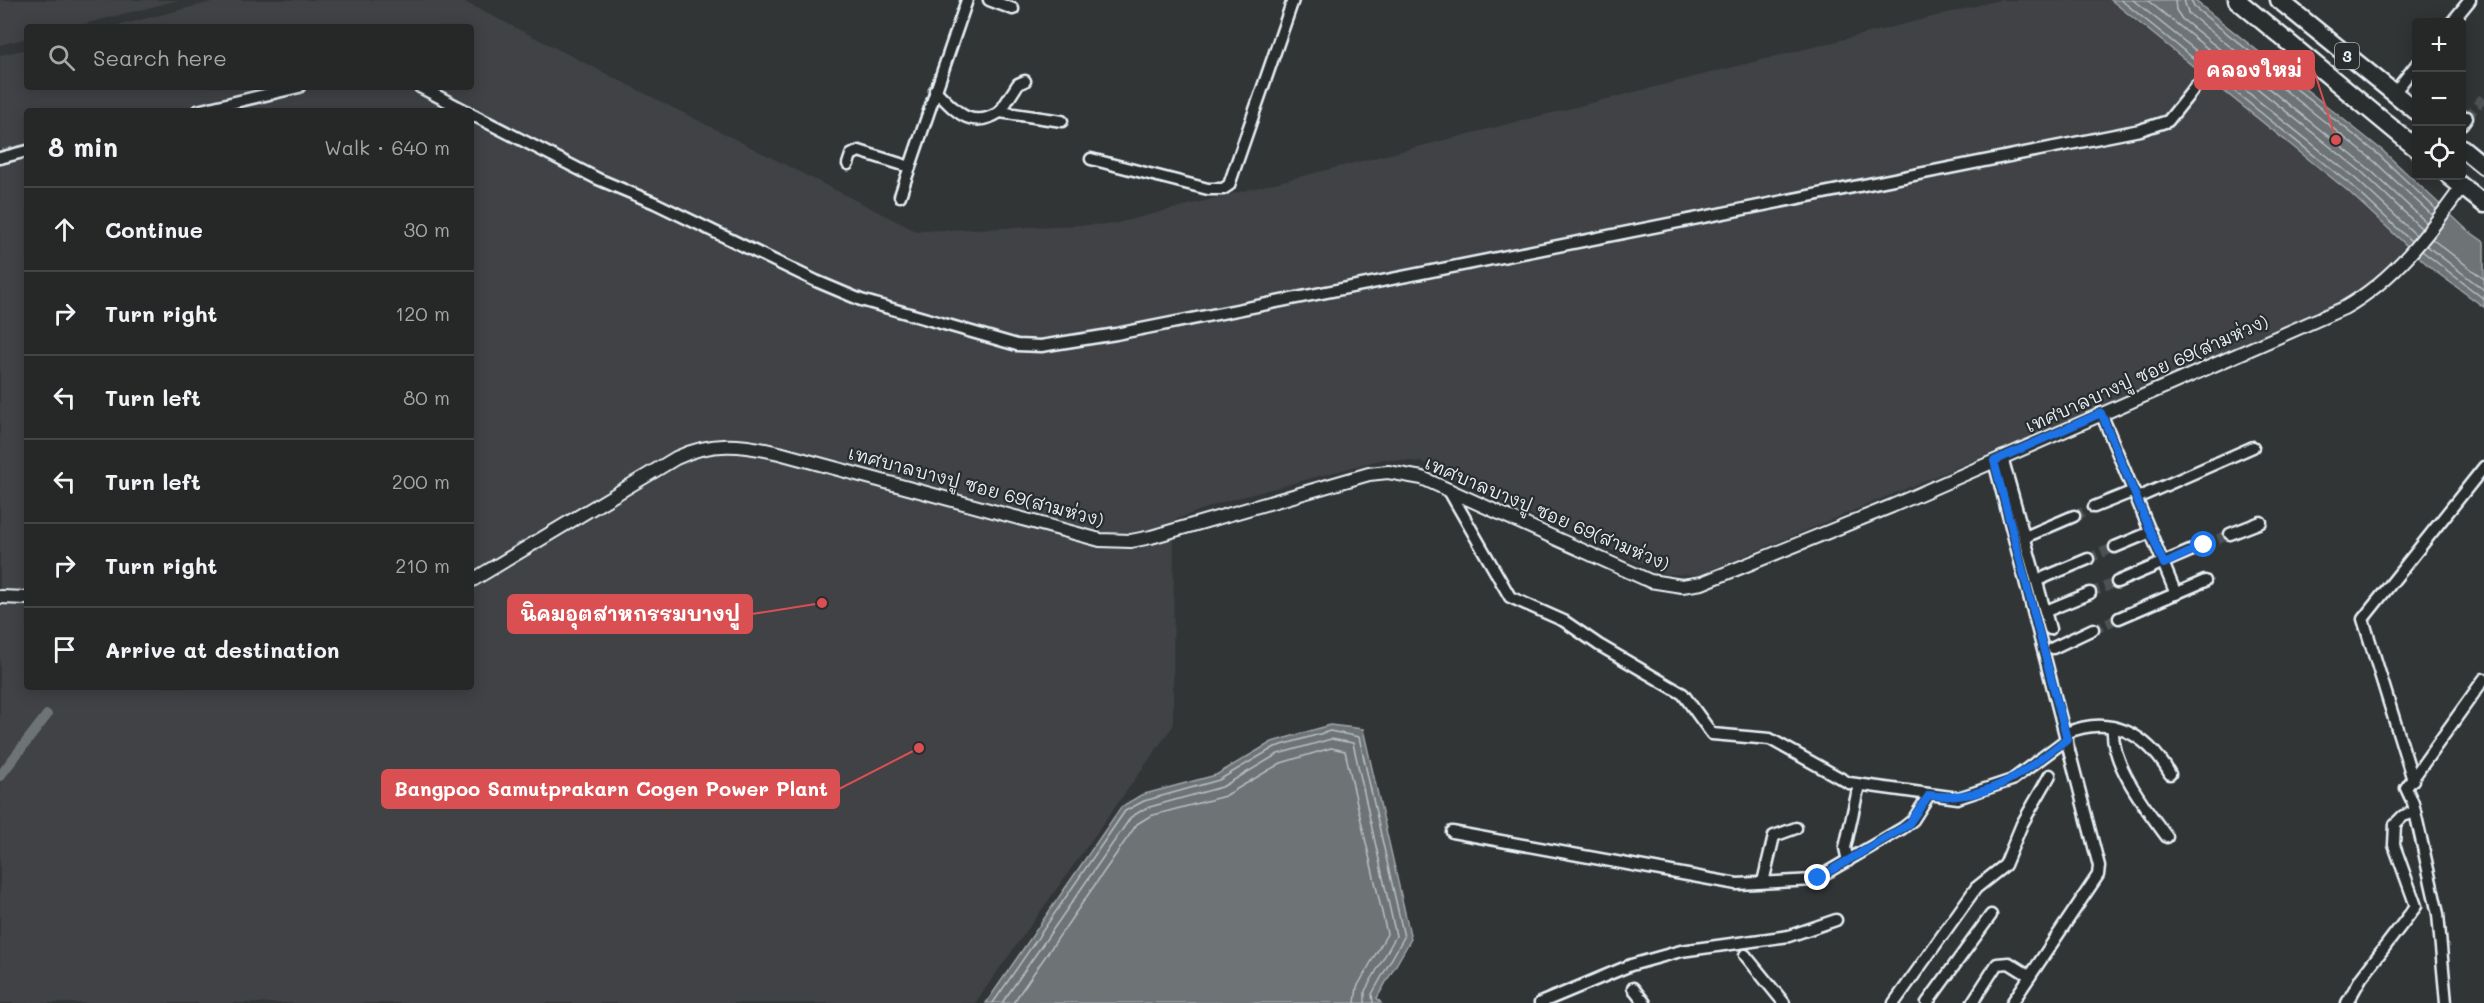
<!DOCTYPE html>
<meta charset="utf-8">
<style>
:root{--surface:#262828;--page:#323434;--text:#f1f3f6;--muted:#a4a6a8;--line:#424445}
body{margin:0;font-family:Mali,"Playpen Sans Thai",sans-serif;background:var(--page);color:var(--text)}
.controls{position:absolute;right:18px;top:18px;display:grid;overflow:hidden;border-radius:6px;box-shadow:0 3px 15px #0003}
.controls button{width:54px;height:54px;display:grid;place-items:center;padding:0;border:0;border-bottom:2px solid var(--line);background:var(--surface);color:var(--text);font:30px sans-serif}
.stop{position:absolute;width:18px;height:18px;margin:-14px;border:4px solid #1a73e8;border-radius:50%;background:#fff}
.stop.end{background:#1a73e8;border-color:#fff;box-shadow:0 2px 6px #0008}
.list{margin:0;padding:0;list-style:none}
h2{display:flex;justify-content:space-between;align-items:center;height:78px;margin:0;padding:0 24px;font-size:26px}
h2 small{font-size:20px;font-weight:400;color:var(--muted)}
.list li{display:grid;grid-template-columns:39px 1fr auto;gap:18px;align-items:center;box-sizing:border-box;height:84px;padding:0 24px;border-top:2px solid var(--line)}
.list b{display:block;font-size:22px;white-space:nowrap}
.list em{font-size:20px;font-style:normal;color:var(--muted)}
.icon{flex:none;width:33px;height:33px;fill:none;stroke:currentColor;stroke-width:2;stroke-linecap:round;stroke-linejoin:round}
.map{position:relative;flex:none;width:2484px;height:1003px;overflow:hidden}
.search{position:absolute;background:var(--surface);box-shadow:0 3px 15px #0003;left:24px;top:24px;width:450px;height:66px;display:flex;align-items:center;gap:15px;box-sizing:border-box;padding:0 21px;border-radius:6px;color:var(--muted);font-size:22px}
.panel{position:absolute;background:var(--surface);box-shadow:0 3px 15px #0003;left:24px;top:108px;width:450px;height:582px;border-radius:6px}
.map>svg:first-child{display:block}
</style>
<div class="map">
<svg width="2484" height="1003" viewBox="0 0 2484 1003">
<rect width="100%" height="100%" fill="#323536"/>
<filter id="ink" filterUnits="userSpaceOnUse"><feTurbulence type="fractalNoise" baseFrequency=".0167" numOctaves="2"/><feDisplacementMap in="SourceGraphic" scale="12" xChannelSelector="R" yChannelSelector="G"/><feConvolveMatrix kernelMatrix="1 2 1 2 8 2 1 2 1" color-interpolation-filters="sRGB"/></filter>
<g filter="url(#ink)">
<g fill="#3f4244" fill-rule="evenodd">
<polygon points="0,0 179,0 72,27 27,27 27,38 0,45"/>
<path d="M 219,0 L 461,0 L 916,231 L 1113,224 L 1999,0 L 2109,0 L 2410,240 L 2369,287 L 2341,304 L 2142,390 L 1699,575 L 1665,574 L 1489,496 L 1422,462 L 1383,459 L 1223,502 L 1174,520 L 1173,726 L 975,1003 L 0,1003 L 0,55 L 27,49 L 27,87 L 471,87 L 471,27 L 112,27 ZM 27,111 L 471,111 L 471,687 L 27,687 Z"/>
</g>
<g fill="#6e7376" stroke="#9fa5aa" stroke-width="1.5">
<polygon points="2111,0 2194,0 2383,151 2466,229 2484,242 2484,307 2432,269 2348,191"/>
<polygon points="1330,725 1363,729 1411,939 1377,998 1381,1003 986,1003 1121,807 1141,795 1216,775 1272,742"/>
</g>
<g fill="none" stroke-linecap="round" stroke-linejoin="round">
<g stroke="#b7bfc4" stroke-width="1.5">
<polyline points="2121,0 2352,186 2411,241"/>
<polyline points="2133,0 2357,180 2416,235"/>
<polyline points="2147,0 2363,173 2421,228"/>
<polyline points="2175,0 2176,10 2182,19 2368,168 2426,222"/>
<polyline points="2184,0 2188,13 2374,161 2432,215"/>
<polyline points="2191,0 2194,7 2379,155 2436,209"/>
<polyline points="2432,239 2484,279"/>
<polyline points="2427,246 2484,290"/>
<polyline points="2422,251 2484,299"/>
<polyline points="993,1003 1125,811 1144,801 1219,780 1275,747 1330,731 1359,737 1404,937 1372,994 1373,1003"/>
<polyline points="1002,1003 1131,817 1146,808 1222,787 1278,754 1331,739 1353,743 1396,936 1365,991 1365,1003"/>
<polyline points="1013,1003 1137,824 1150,816 1225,796 1281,763 1331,748 1345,751 1387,934 1357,987 1355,1003"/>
</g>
<polyline stroke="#6e7376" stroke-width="10" points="0,776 47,715"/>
<g stroke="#4d5153" stroke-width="10" stroke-dasharray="10 5" stroke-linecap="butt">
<polyline points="2467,117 2484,97"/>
<polyline points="2074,516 2094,507"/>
<polyline points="2204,545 2230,534"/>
<polyline points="2088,559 2115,547"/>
<polyline points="2090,593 2117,582"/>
<polyline points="2093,629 2119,618"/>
</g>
<defs>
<g id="minor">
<polyline points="989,0 1013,9"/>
<polyline points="2452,22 2470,0"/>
<polyline points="420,87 466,111"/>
<path d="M 935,90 C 955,110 970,131 1000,112 L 1062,121"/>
<polyline points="2394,93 2416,65"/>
<polyline points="197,111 299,87"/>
<polyline points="1000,112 1018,84 1025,81"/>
<polyline points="471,114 598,179 655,203 816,281 861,300 1017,345 1041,346 1116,334 2140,130 2168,121 2196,86"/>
<polyline points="2462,124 2467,117"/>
<polyline points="0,158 27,151"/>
<polyline points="1091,159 1208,189 1223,189 1229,185 1293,0"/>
<polyline points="848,164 851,155 859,151 910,167"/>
<polyline points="900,196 967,0"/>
<polyline points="2101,413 2176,594"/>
<polyline points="2002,457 2050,629"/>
<polyline points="1994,461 2099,866 2098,875 2012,1003"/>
<polyline points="1448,489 1510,597 1564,621 1599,645 1683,694 1712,734 1770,739 1849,783 1958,798 2012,780 2067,739"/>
<polyline points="2137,498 2253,447"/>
<polyline points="2094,507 2134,491"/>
<polyline points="2230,534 2261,522"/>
<polyline points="2025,537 2074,516"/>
<polyline points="2115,547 2151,532"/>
<polyline points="2038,580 2088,559"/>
<polyline points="2117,582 2204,545"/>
<polyline points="2046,611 2090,593"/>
<polyline points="2119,618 2205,581"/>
<polyline points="2053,648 2093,629"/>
<path d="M 2113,728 C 2110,763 2147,810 2167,837"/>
<path d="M 2066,733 C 2111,714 2147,734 2170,774"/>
<polyline points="2413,780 2363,619 2484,467"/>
<polyline points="1452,832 1737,884 1814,880 1903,828 1913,820 1929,795"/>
<polyline points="1848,861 1845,848 1859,785"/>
<polyline points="1763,882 1774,836 1796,828"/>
<polyline points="1745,955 1784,1003"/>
<polyline points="1633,988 1645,1003"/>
<polyline points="1540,1003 1631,965 1681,951 1789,936 1836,920"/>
<polyline points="1894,1003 1976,888 2005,865 2022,824 2050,775"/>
<polyline points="1927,1003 1991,915"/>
<polyline points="1972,1003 1997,964 2009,963 2030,976"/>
<polyline points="2347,1003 2361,978 2416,906 2394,845 2395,824 2403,816 2415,812"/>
<polyline points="2446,1003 2438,914 2413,803 2406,788 2484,679"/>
</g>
<g id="tertiary">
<path d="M 471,581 L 676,458 C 711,441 742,444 779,453 L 1100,540 L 1131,541 L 1151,537 L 1369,474 L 1388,472 L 1422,478 L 1650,581 L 1682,586 L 1702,583 L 1892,506 L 2344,308 C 2394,280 2429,233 2462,187"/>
<polyline points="0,597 27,598"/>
</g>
<g id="trunk">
<polyline points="2237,0 2416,148"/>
<polyline points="2279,0 2416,111"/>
<polyline points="2462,148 2484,166"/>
<polyline points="2449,176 2484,204"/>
</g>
</defs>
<use href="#minor" stroke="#e8f1f8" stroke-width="15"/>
<use href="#tertiary" stroke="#e8f1f8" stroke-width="16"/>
<use href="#trunk" stroke="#e8f1f8" stroke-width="21"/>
<use href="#minor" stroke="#2a2d2e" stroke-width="10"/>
<use href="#tertiary" stroke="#2a2d2e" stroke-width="12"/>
<use href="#trunk" stroke="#2a2d2e" stroke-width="16"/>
</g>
</g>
<g fill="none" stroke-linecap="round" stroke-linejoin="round" filter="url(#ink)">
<path stroke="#1a73e8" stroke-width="8" d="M 1818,878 L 1908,825 L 1929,795 C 1989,803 2022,773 2067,739 L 1994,461 L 2101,413 L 2164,564 L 2204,545"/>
</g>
<g text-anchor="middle" stroke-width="4.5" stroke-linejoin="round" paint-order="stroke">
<rect fill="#2a2d2e" stroke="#afb6bb" stroke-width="1.5" x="2335" y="43" width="24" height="26" rx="4.5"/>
<g font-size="16" font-weight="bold" fill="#e8f1f8">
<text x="2347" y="62">3</text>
</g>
<g font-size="18" fill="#e8f1f8" stroke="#2a2d2e">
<text transform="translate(2147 374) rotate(-24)" y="6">เทศบาลบางปู ซอย 69(สามห่วง)</text>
<text transform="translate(976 487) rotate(15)" y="6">เทศบาลบางปู ซอย 69(สามห่วง)</text>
<text transform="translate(1547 514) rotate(23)" y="6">เทศบาลบางปู ซอย 69(สามห่วง)</text>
</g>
</g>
<path fill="none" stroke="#da5052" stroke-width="2" d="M2336 140L2314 70M822 603L752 614M919 748L839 789"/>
<g fill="#da5052" stroke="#2a2d2e" stroke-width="2">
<circle cx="2336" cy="140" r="6"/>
<circle cx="822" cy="603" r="6"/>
<circle cx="919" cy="748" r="6"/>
</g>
<g fill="#da5052" stroke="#da5052" stroke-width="2">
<rect x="2195" y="51" width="119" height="38" rx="6"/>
<rect x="508" y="595" width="244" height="38" rx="6"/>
<rect x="382" y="770" width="457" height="38" rx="6"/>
</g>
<g font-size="20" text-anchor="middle" font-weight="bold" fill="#fff">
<text x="2254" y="77">คลองใหม่</text>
<text x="630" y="621">นิคมอุตสาหกรรมบางปู</text>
<text x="611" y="796">Bangpoo Samutprakarn Cogen Power Plant</text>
</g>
</svg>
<div class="controls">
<button>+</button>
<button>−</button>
<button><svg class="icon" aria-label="locate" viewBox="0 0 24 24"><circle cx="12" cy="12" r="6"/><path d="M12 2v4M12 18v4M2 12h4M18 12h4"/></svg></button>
</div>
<div class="stop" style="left:2204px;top:545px"></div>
<div class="stop end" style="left:1818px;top:878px"></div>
<div class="search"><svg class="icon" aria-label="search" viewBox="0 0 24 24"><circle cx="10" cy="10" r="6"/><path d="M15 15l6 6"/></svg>Search here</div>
<section class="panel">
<h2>8 min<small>Walk · 640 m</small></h2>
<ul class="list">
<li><svg class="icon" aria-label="ahead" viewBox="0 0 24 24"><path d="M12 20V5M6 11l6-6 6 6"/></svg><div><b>Continue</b></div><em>30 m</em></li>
<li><svg class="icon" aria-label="right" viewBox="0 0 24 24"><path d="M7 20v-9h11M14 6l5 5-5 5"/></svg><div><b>Turn right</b></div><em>120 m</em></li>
<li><svg class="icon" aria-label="left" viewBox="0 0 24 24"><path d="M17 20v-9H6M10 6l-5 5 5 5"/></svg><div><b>Turn left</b></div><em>80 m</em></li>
<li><svg class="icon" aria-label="left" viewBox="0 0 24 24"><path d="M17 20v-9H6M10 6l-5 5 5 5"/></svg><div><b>Turn left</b></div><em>200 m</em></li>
<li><svg class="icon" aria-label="right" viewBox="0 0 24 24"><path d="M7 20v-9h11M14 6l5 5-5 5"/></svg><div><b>Turn right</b></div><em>210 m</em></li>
<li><svg class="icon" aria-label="arrive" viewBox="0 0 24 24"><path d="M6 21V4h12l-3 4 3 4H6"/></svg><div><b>Arrive at destination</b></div></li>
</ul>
</section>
</div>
